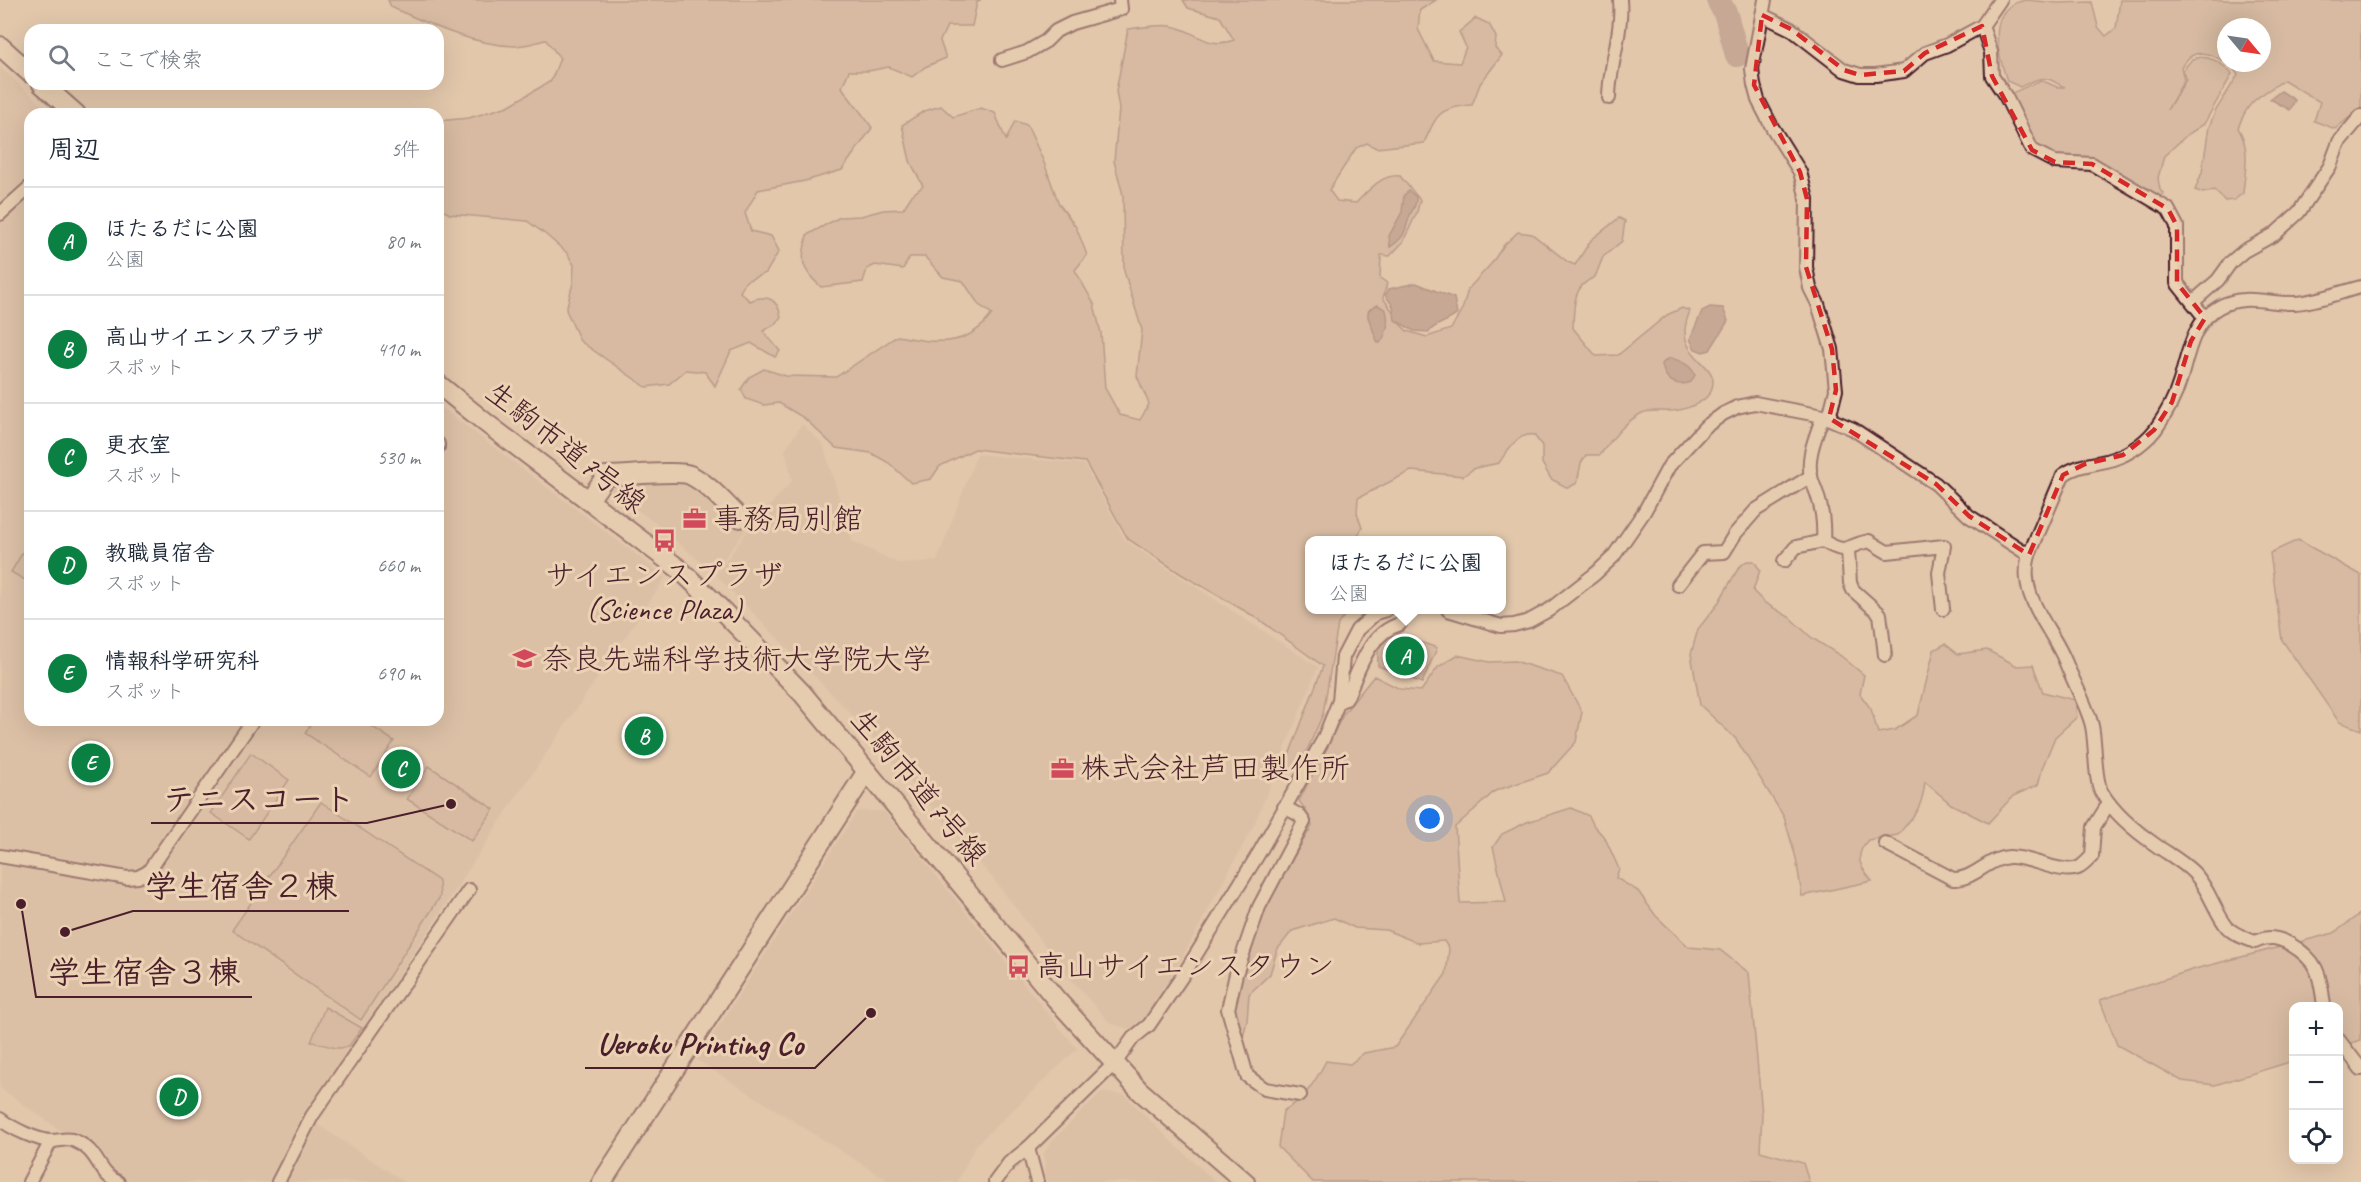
<!DOCTYPE html>
<html lang="ja">
<meta charset="utf-8">
<style>
:root{--surface:#fff;--page:#f6f6f7;--text:#1f2937;--muted:#747a83;--line:#e0e1e3;--accent:#0b8043}
body{margin:0;font-family:Caveat,"Klee One",sans-serif;background:var(--page);color:var(--text)}
.controls{position:absolute;right:18px;bottom:18px;display:grid;overflow:hidden;border-radius:12px;box-shadow:0 6px 24px #0002}
.controls button{width:54px;height:54px;display:grid;place-items:center;padding:0;border:0;border-bottom:2px solid var(--line);background:var(--surface);color:var(--text);font:30px sans-serif}
.compass{position:absolute;left:2217px;top:18px;width:54px;height:54px;border-radius:50%;background:var(--surface);box-shadow:0 6px 24px #0002;rotate:119deg}
.you{position:absolute;left:1430px;top:819px;width:21px;height:21px;margin:-15px;border:4px solid #fff;border-radius:50%;background:#1a73e8;box-shadow:0 0 0 9px #1a73e833}
.badge{display:grid;place-items:center;width:39px;height:39px;border-radius:50%;background:var(--accent);color:#fff;font-size:20px;font-weight:700}
.pin{position:absolute;translate:-50% -50%;border:3px solid #fff;box-shadow:0 2px 6px #0006}
.popup{position:absolute;left:1305px;top:536px;width:201px;height:78px;box-sizing:border-box;display:grid;place-content:center;border-radius:12px;background:var(--surface);filter:drop-shadow(0 2px 4px #0005);font-size:20px;white-space:nowrap;color:var(--muted)}
.popup b{font-size:22px;color:var(--text)}
.popup::after{content:'';position:absolute;left:50%;top:100%;margin-left:-12px;border:12px solid transparent;border-top-color:var(--surface)}
.list{margin:0;padding:0;list-style:none}
h2{display:flex;justify-content:space-between;align-items:center;height:78px;margin:0;padding:0 24px;font-size:26px}
h2 small{font-size:20px;font-weight:400;color:var(--muted)}
.list li{display:grid;grid-template-columns:39px 1fr auto;gap:18px;align-items:center;box-sizing:border-box;height:108px;padding:0 24px;border-top:2px solid var(--line)}
.list b{display:block;font-size:22px;white-space:nowrap}
.list p{margin:0;font-size:20px;white-space:nowrap;color:var(--muted)}
.list em{font-size:20px;font-style:normal;color:var(--muted)}
.icon{flex:none;width:33px;height:33px;fill:none;stroke:currentColor;stroke-width:2;stroke-linecap:round;stroke-linejoin:round}
.map{position:relative;flex:none;width:2361px;height:1182px;overflow:hidden}
.search{position:absolute;background:var(--surface);box-shadow:0 6px 24px #0002;left:24px;top:24px;width:420px;height:66px;display:flex;align-items:center;gap:15px;box-sizing:border-box;padding:0 21px;border-radius:18px;color:var(--muted);font-size:22px}
.panel{position:absolute;background:var(--surface);box-shadow:0 6px 24px #0002;left:24px;top:108px;width:420px;height:618px;border-radius:18px}
.map>svg:first-child{display:block}
</style>
<div class="map">
<svg width="2361" height="1182" viewBox="0 0 2361 1182">
<rect width="100%" height="100%" fill="#e2c7ac"/>
<filter id="ink" filterUnits="userSpaceOnUse"><feTurbulence type="fractalNoise" baseFrequency=".0167" numOctaves="2"/><feDisplacementMap in="SourceGraphic" scale="12" xChannelSelector="R" yChannelSelector="G"/><feConvolveMatrix kernelMatrix="1 2 1 2 8 2 1 2 1" color-interpolation-filters="sRGB"/></filter>
<g filter="url(#ink)">
<g fill="#d5b9a1">
<polygon points="0,67 52,114 30,114 30,720 438,720 438,405 666,577 509,808 311,1110 273,1182 134,1182 114,1174 94,1145 76,1134 67,1135 0,1088"/>
<polygon points="802,424 823,444 852,541 898,563 937,561 977,454 1084,464 1126,541 1318,667 1255,823 1150,1017 1135,1031 1110,1023 1068,976 995,881 857,720 716,575 751,526 792,481 785,450"/>
<polygon points="687,479 706,491 746,530 713,573 658,525 608,489 612,483"/>
<polygon points="857,811 884,811 1077,1049 976,1145 957,1182 890,1182 697,1060"/>
<polygon points="1101,1092 1125,1095 1172,1142 1216,1182 1046,1182 1044,1153 1052,1141"/>
<polygon points="314,1122 405,1182 283,1182"/>
</g>
<g fill="#c9ab96" stroke="#8a6560" stroke-width="1.5" fill-rule="evenodd">
<path d="M 388,0 L 980,0 L 977,2 L 972,26 L 947,26 L 940,41 L 946,58 L 925,67 L 912,77 L 889,67 L 868,71 L 849,71 L 842,87 C 851,102 863,113 872,128 L 842,170 L 805,181 L 758,190 L 745,213 L 751,231 L 771,236 L 779,251 L 766,273 L 746,281 L 740,292 L 750,301 C 766,294 778,298 781,317 L 774,325 L 763,331 L 780,351 L 775,357 L 751,343 L 731,351 L 715,386 L 705,372 L 686,370 L 669,384 L 646,387 L 580,341 L 566,310 L 573,283 L 574,265 L 567,253 L 545,234 L 527,221 L 450,214 L 438,208 L 438,121 L 469,118 L 508,106 L 551,81 L 560,58 L 546,40 C 536,42 525,46 514,46 C 472,45 429,24 391,7 Z"/>
<path d="M 1183,0 L 1436,0 L 1420,10 L 1418,29 L 1434,61 L 1460,63 L 1466,47 L 1459,32 L 1476,18 L 1489,24 L 1496,37 L 1495,48 L 1502,55 L 1480,84 L 1472,105 C 1438,108 1437,114 1424,143 L 1376,148 L 1367,143 L 1356,148 L 1329,190 L 1337,201 L 1356,203 C 1369,190 1381,174 1400,176 L 1420,200 L 1417,212 L 1403,242 L 1390,256 L 1381,255 L 1380,278 L 1387,283 L 1383,298 L 1394,313 L 1398,322 L 1407,331 L 1427,337 L 1451,329 L 1463,307 L 1468,289 L 1491,264 L 1504,245 L 1518,232 L 1532,234 L 1568,262 L 1575,265 L 1591,240 L 1619,218 L 1625,221 L 1622,241 L 1603,257 L 1595,277 C 1572,286 1574,306 1573,328 L 1596,356 L 1618,355 L 1667,315 L 1682,308 L 1690,311 C 1669,359 1721,360 1712,388 C 1708,403 1683,411 1669,411 C 1661,412 1650,409 1642,413 C 1623,423 1613,438 1600,455 L 1586,455 L 1581,463 L 1577,483 L 1568,488 L 1551,479 L 1542,463 L 1542,446 L 1534,435 C 1517,433 1508,450 1499,463 L 1475,468 L 1463,476 L 1411,471 L 1358,498 L 1357,513 L 1362,528 L 1356,540 L 1309,540 L 1309,610 L 1349,610 L 1338,624 L 1323,714 L 1301,764 L 1280,779 L 1323,666 L 1257,618 L 1181,574 L 1128,539 L 1085,462 L 975,449 L 940,466 L 931,479 L 911,483 L 889,463 L 871,453 L 836,448 L 804,418 L 779,403 L 764,405 L 746,399 L 741,389 L 749,377 L 764,369 L 786,376 L 836,377 L 897,336 C 935,343 967,349 992,314 L 979,305 L 963,281 L 943,277 L 925,257 L 910,257 L 903,269 L 875,265 L 867,269 L 863,282 L 821,287 C 800,268 801,262 807,235 L 840,217 L 861,216 L 883,210 L 903,209 L 912,195 L 923,186 L 910,161 L 902,125 L 924,111 L 941,106 L 953,117 L 981,108 L 995,113 L 1006,140 L 1015,121 L 1027,125 L 1043,160 L 1059,204 L 1076,227 L 1087,255 L 1075,270 L 1094,304 L 1101,333 L 1105,388 L 1120,415 L 1140,420 L 1149,404 L 1137,376 L 1142,330 L 1124,271 L 1123,195 L 1114,161 L 1119,109 L 1116,91 L 1128,29 C 1142,28 1158,24 1171,26 C 1196,30 1206,50 1234,40 L 1220,17 L 1188,8 Z"/>
<path d="M 2026,0 L 2057,3 L 2092,2 L 2098,27 L 2106,36 L 2116,28 L 2120,0 L 2361,0 L 2361,108 L 2335,129 L 2314,121 L 2320,102 L 2284,80 C 2259,97 2249,98 2238,128 C 2251,148 2245,171 2243,193 L 2234,200 L 2225,201 L 2214,190 L 2203,193 L 2195,190 L 2202,172 L 2209,127 L 2216,110 L 2238,75 C 2231,63 2205,47 2191,56 C 2187,58 2184,64 2181,67 L 2184,80 L 2167,110 L 2186,80 L 2183,70 L 2192,59 C 2207,53 2223,63 2232,74 L 2204,124 L 2187,135 L 2164,156 L 2158,178 L 2160,190 L 2163,193 L 2161,199 L 2088,158 L 2050,156 L 2036,147 L 2010,94 L 2041,80 L 2057,87 L 2065,87 C 2059,85 2056,82 2051,80 C 2041,75 2029,83 2020,87 L 2007,81 C 2000,60 1987,20 2012,5 C 2016,2 2022,1 2026,0 ZM 2226,27 L 2262,27 L 2262,63 L 2226,63 Z"/>
<polygon points="30,540 30,583 11,572"/>
<polygon points="2298,540 2361,575 2361,730 2339,722 2282,640 2270,553"/>
<path d="M 1747,561 L 1754,561 L 1760,570 L 1753,591 L 1765,603 L 1789,617 L 1812,638 L 1841,656 L 1864,675 L 1860,694 L 1871,709 L 1878,733 L 1895,730 L 1918,715 L 1934,650 L 1945,644 L 1958,654 L 1987,650 L 2017,666 L 2033,665 L 2043,692 L 2075,700 L 2077,717 L 2055,737 L 2043,766 L 2038,785 L 2013,796 L 1988,823 L 1951,804 L 1925,782 C 1922,809 1915,814 1898,835 L 1868,840 C 1854,856 1859,866 1872,881 L 1802,896 L 1796,858 L 1784,817 L 1736,739 L 1700,705 L 1691,654 L 1698,629 L 1717,605 L 1739,567 Z"/>
<path d="M 1390,631 L 1437,648 L 1422,683 L 1378,666 C 1377,651 1378,641 1390,631 Z"/>
<path d="M 1457,655 L 1489,662 L 1515,661 L 1562,676 L 1582,712 L 1576,742 L 1548,773 L 1495,791 L 1455,827 L 1460,903 L 1506,902 L 1493,847 L 1502,834 L 1527,822 L 1571,808 L 1589,816 L 1594,826 L 1605,838 L 1619,869 L 1616,878 L 1638,891 L 1656,916 L 1689,947 L 1720,950 L 1749,973 L 1762,1114 L 1760,1151 L 1803,1163 L 1809,1182 L 1313,1182 L 1278,1147 L 1283,1111 C 1304,1100 1315,1082 1326,1061 L 1350,1064 L 1364,1053 L 1395,1047 L 1446,974 L 1449,949 L 1444,941 L 1418,943 L 1386,930 L 1355,928 L 1334,918 L 1292,931 L 1277,950 L 1270,974 L 1249,994 L 1247,1021 L 1242,1041 L 1233,1002 L 1263,909 L 1312,826 L 1305,809 L 1299,801 L 1344,713 L 1374,676 L 1400,689 L 1421,691 L 1438,667 Z"/>
<polygon points="314,720 362,720 394,741 371,777 305,733"/>
<polygon points="251,753 289,780 249,839 211,813"/>
<polygon points="429,766 494,809 472,841 407,799"/>
<polygon points="321,802 439,881 440,897 361,1020 232,930"/>
<polygon points="2361,913 2361,1040 2339,1047 2338,1006 2294,1006 2293,1061 2215,1085 2182,1081 2117,1045 2100,1000 2195,969 2334,933"/>
<path d="M 325,1007 L 362,1028 L 349,1046 C 335,1052 325,1043 311,1042 Z"/>
</g>
<g fill="#a58478" stroke="#815c59" stroke-width="1.5">
<polygon points="2281,91 2295,100 2290,110 2270,99"/>
<path d="M 1409,191 L 1416,197 C 1417,205 1413,208 1410,215 C 1404,231 1407,236 1390,247 L 1389,236 L 1402,212 L 1404,195 Z"/>
<path d="M 1416,283 L 1454,298 L 1457,314 C 1449,322 1435,323 1429,332 L 1414,331 L 1395,320 L 1393,306 L 1385,295 L 1389,289 Z"/>
<path d="M 1378,305 L 1386,310 C 1389,323 1388,332 1380,343 L 1378,343 L 1368,317 C 1367,309 1371,308 1378,305 Z"/>
<polygon points="1710,307 1723,308 1728,321 1710,350 1703,352 1695,349 1690,339 1702,311"/>
<path d="M 1671,358 C 1681,361 1691,365 1695,375 L 1691,382 C 1676,388 1664,380 1662,364 L 1666,360 Z"/>
</g>
<g fill="none" stroke-linecap="round" stroke-linejoin="round">
<polyline stroke="#a58478" stroke-width="24" points="1718,0 1726,15 1737,55"/>
<defs>
<g id="street">
<polyline points="1765,0 1752,69 1754,85 1758,100 1772,127 1800,172 1807,199 1806,267 1810,288 1818,304 1832,349 1836,390 1829,418"/>
<polyline points="1762,15 1791,29 1844,70 1860,75 1876,75 1904,71 1925,53 1947,45 1982,26 2000,0"/>
<polyline points="1982,26 1991,52 1992,76 2006,97 2032,150 2055,162 2092,164 2168,209 2177,226 2177,283 2205,318"/>
<polyline points="1002,60 1027,52 1046,41 1056,31 1072,23 1121,9 1120,0"/>
<path d="M 1609,98 C 1609,65 1623,33 1620,0"/>
<polyline points="0,214 30,187"/>
<polyline points="2193,302 2218,280 2231,262 2244,251 2275,234 2299,212 2330,166 2339,142 2361,116"/>
<path d="M 1823,416 C 1817,434 1806,456 1811,476 C 1812,482 1815,488 1817,494 C 1822,508 1824,525 1823,541 C 1849,556 1844,546 1869,541 L 1887,552 L 1944,546 L 1939,573 L 1943,609"/>
<polyline points="438,444 438,447"/>
<polyline points="1848,550 1850,583 1853,590 1880,614 1885,655"/>
<path d="M 2029,555 C 2017,597 2052,627 2066,663 C 2073,681 2088,708 2092,726 C 2096,744 2094,780 2102,793 C 2114,813 2138,833 2157,846 C 2170,855 2183,862 2194,873 C 2209,888 2214,911 2227,927 C 2234,935 2246,938 2255,942 C 2269,936 2277,937 2290,944 C 2319,961 2320,975 2324,1006"/>
<polyline points="1784,561 1796,547 1823,541"/>
<polyline points="1678,585 1703,553 1724,552 1735,534 1756,510 1811,476"/>
<path d="M 1448,610 L 1501,626 L 1514,625 L 1529,621 L 1549,610 L 1595,574 L 1613,557 L 1644,512 L 1669,466 L 1705,427 L 1723,414 L 1737,407 L 1755,403 L 1823,416 L 1853,429 L 1936,484 L 1969,516 L 2029,555 L 2063,475 C 2077,465 2089,465 2106,461 C 2124,457 2143,445 2155,430 C 2165,416 2175,398 2180,381 C 2188,355 2192,322 2219,307 C 2244,293 2268,304 2295,303 C 2316,302 2340,292 2361,287"/>
<path d="M 1339,701 L 1346,699 C 1359,671 1367,634 1400,624"/>
<polyline points="1284,807 1299,815 1304,822 1259,907 1236,974 1228,1009 1247,1076 1265,1089 1300,1095"/>
<path d="M 1885,843 L 1953,879 C 1974,880 1988,858 2009,857 C 2029,856 2061,875 2078,868 C 2083,866 2088,860 2092,856 L 2094,827 L 2109,803"/>
<polyline points="0,856 127,878 138,877 148,872 253,720"/>
<polyline points="2338,1039 2361,1069"/>
<path d="M 0,1119 C 11,1128 38,1141 52,1141 C 60,1141 67,1137 75,1141 C 100,1151 97,1174 118,1182"/>
<polyline points="1028,1148 1037,1182"/>
<polyline points="29,1182 51,1141"/>
<polyline points="278,1182 312,1116 469,890"/>
<polyline points="995,1182 1009,1163 1028,1148 1116,1062 1133,1038 1149,1025 1187,969 1259,853 1323,740 1339,701 1343,657 1357,630 1376,613 1386,610"/>
</g>
<g id="secondary">
<polyline points="0,46 30,73"/>
<polyline points="42,84 76,114"/>
<polyline points="438,384 486,423 678,568 712,600 802,693 1056,999 1139,1090 1245,1182"/>
<path d="M 589,500 L 606,476 C 622,476 680,470 690,475 C 709,484 725,504 740,518"/>
<polyline points="602,1182 867,771"/>
</g>
</defs>
<use href="#street" stroke="#4a1f2b" stroke-width="16"/>
<use href="#secondary" stroke="#4a1f2b" stroke-width="22"/>
<use href="#street" stroke="#ecd2b4" stroke-width="12"/>
<use href="#secondary" stroke="#ecd2b4" stroke-width="18"/>
</g>
</g>
<path d="M0 0H2361V1182H0ZM 1762,15 L 1791,29 L 1844,70 L 1860,75 L 1904,71 L 1925,53 L 1982,26 L 1992,76 L 2032,150 L 2055,162 L 2092,164 L 2168,209 L 2177,226 L 2177,283 L 2205,318 L 2191,341 L 2172,402 L 2154,430 L 2123,455 L 2085,464 L 2063,475 L 2029,555 L 1969,516 L 1936,484 L 1829,418 L 1836,390 L 1832,349 L 1806,267 L 1807,199 L 1800,172 L 1754,85 Z" fill="#e2c7ac" fill-opacity=".55" fill-rule="evenodd"/>
<path fill="none" stroke="#d62828" stroke-width="4.5" stroke-dasharray="12 8" stroke-linejoin="round" d="M 1762,15 L 1791,29 L 1844,70 L 1860,75 L 1904,71 L 1925,53 L 1982,26 L 1992,76 L 2032,150 L 2055,162 L 2092,164 L 2168,209 L 2177,226 L 2177,283 L 2205,318 L 2191,341 L 2172,402 L 2154,430 L 2123,455 L 2085,464 L 2063,475 L 2029,555 L 1969,516 L 1936,484 L 1829,418 L 1836,390 L 1832,349 L 1806,267 L 1807,199 L 1800,172 L 1754,85 Z"/>
<defs>
<symbol id="office-bare" viewBox="-9 -9 18 18"><path d="M-6-3h4V-5.5h4V-3h4V5H-6ZM-1-4.5V-3h2v-1.5ZM-6 0V1H6V0Z" fill="#d1495b" stroke="#ecd2b4" stroke-width="2.5" paint-order="stroke"/></symbol>
<symbol id="bus-bare" viewBox="-9 -9 18 18"><path d="M-5-6H5V4H4V6H2V4H-2V6H-4V4H-5ZM-3.5-4V0h7V-4ZM-3.5 1.2v1.5H-2V1.2ZM2 1.2v1.5H3.5V1.2Z" fill="#d1495b" stroke="#ecd2b4" stroke-width="2.5" paint-order="stroke"/></symbol>
<symbol id="university-bare" viewBox="-9 -9 18 18"><path d="M0-5L7-2L0 1L-7-2ZM-4 1L0 2.5L4 1V4Q0 6-4 4Z" fill="#d1495b" stroke="#ecd2b4" stroke-width="2.5" paint-order="stroke"/></symbol>
</defs>
<g fill-rule="evenodd">
<use href="#office-bare" x="678" y="502" width="33" height="33"/>
<use href="#bus-bare" x="648" y="524" width="33" height="33"/>
<use href="#university-bare" x="508" y="642" width="33" height="33"/>
<use href="#office-bare" x="1046" y="752" width="33" height="33"/>
<use href="#bus-bare" x="1002" y="950" width="33" height="33"/>
</g>
<g text-anchor="middle" stroke-width="6" stroke-linejoin="round" paint-order="stroke">
<g font-size="30" fill="#4a1f2b" stroke="#ecd2b4">
<text transform="translate(566 447) rotate(38)" y="10">生駒市道7号線</text>
<text transform="translate(919 787) rotate(50)" y="10">生駒市道7号線</text>
</g>
<g font-size="30" fill="#4a1f2b" stroke="#ecd2b4" text-anchor="start">
<text x="713" y="529">事務局別館</text>
<text x="664" y="585" text-anchor="middle">サイエンスプラザ<tspan x="664" dy="34">(Science Plaza)</tspan></text>
<text x="542" y="669">奈良先端科学技術大学院大学</text>
<text x="1080" y="778">株式会社芦田製作所</text>
<text x="1036" y="976">高山サイエンスタウン</text>
</g>
</g>
<path fill="none" stroke="#4a1f2b" stroke-width="2" d="M451 804L367 823H151M65 932L133 911H349M21 904L36 997H252M871 1013L815 1068H585"/>
<g fill="#4a1f2b" stroke="#ecd2b4" stroke-width="2">
<circle cx="451" cy="804" r="6"/>
<circle cx="65" cy="932" r="6"/>
<circle cx="21" cy="904" r="6"/>
<circle cx="871" cy="1013" r="6"/>
</g>
<g font-size="32" text-anchor="middle" font-weight="bold" fill="#4a1f2b" stroke="#ecd2b4" stroke-width="6" stroke-linejoin="round" paint-order="stroke">
<text x="259" y="810">テニスコート</text>
<text x="241" y="897">学生宿舎２棟</text>
<text x="144" y="983">学生宿舎３棟</text>
<text x="700" y="1054">Ueroku Printing Co</text>
</g>
</svg>
<div class="controls">
<button>+</button>
<button>−</button>
<button><svg class="icon" aria-label="locate" viewBox="0 0 24 24"><circle cx="12" cy="12" r="6"/><path d="M12 2v4M12 18v4M2 12h4M18 12h4"/></svg></button>
</div>
<svg class="compass" viewBox="-18 -18 36 36"><path d="M0-13l5 13h-10z" fill="#e53935"/><path d="M0 13l5-13h-10z" fill="#747a83"/></svg>
<div class="you"></div>
<div class="pin badge" style="left:1405px;top:656px">A</div>
<div class="popup"><b>ほたるだに公園</b>公園</div>
<div class="pin badge" style="left:644px;top:736px">B</div>
<div class="pin badge" style="left:401px;top:769px">C</div>
<div class="pin badge" style="left:179px;top:1097px">D</div>
<div class="pin badge" style="left:91px;top:763px">E</div>
<div class="search"><svg class="icon" aria-label="search" viewBox="0 0 24 24"><circle cx="10" cy="10" r="6"/><path d="M15 15l6 6"/></svg>ここで検索</div>
<section class="panel">
<h2>周辺<small>5件</small></h2>
<ul class="list">
<li><span class="badge">A</span><div><b>ほたるだに公園</b><p>公園</p></div><em>80 m</em></li>
<li><span class="badge">B</span><div><b>高山サイエンスプラザ</b><p>スポット</p></div><em>410 m</em></li>
<li><span class="badge">C</span><div><b>更衣室</b><p>スポット</p></div><em>530 m</em></li>
<li><span class="badge">D</span><div><b>教職員宿舎</b><p>スポット</p></div><em>660 m</em></li>
<li><span class="badge">E</span><div><b>情報科学研究科</b><p>スポット</p></div><em>690 m</em></li>
</ul>
</section>
</div>
